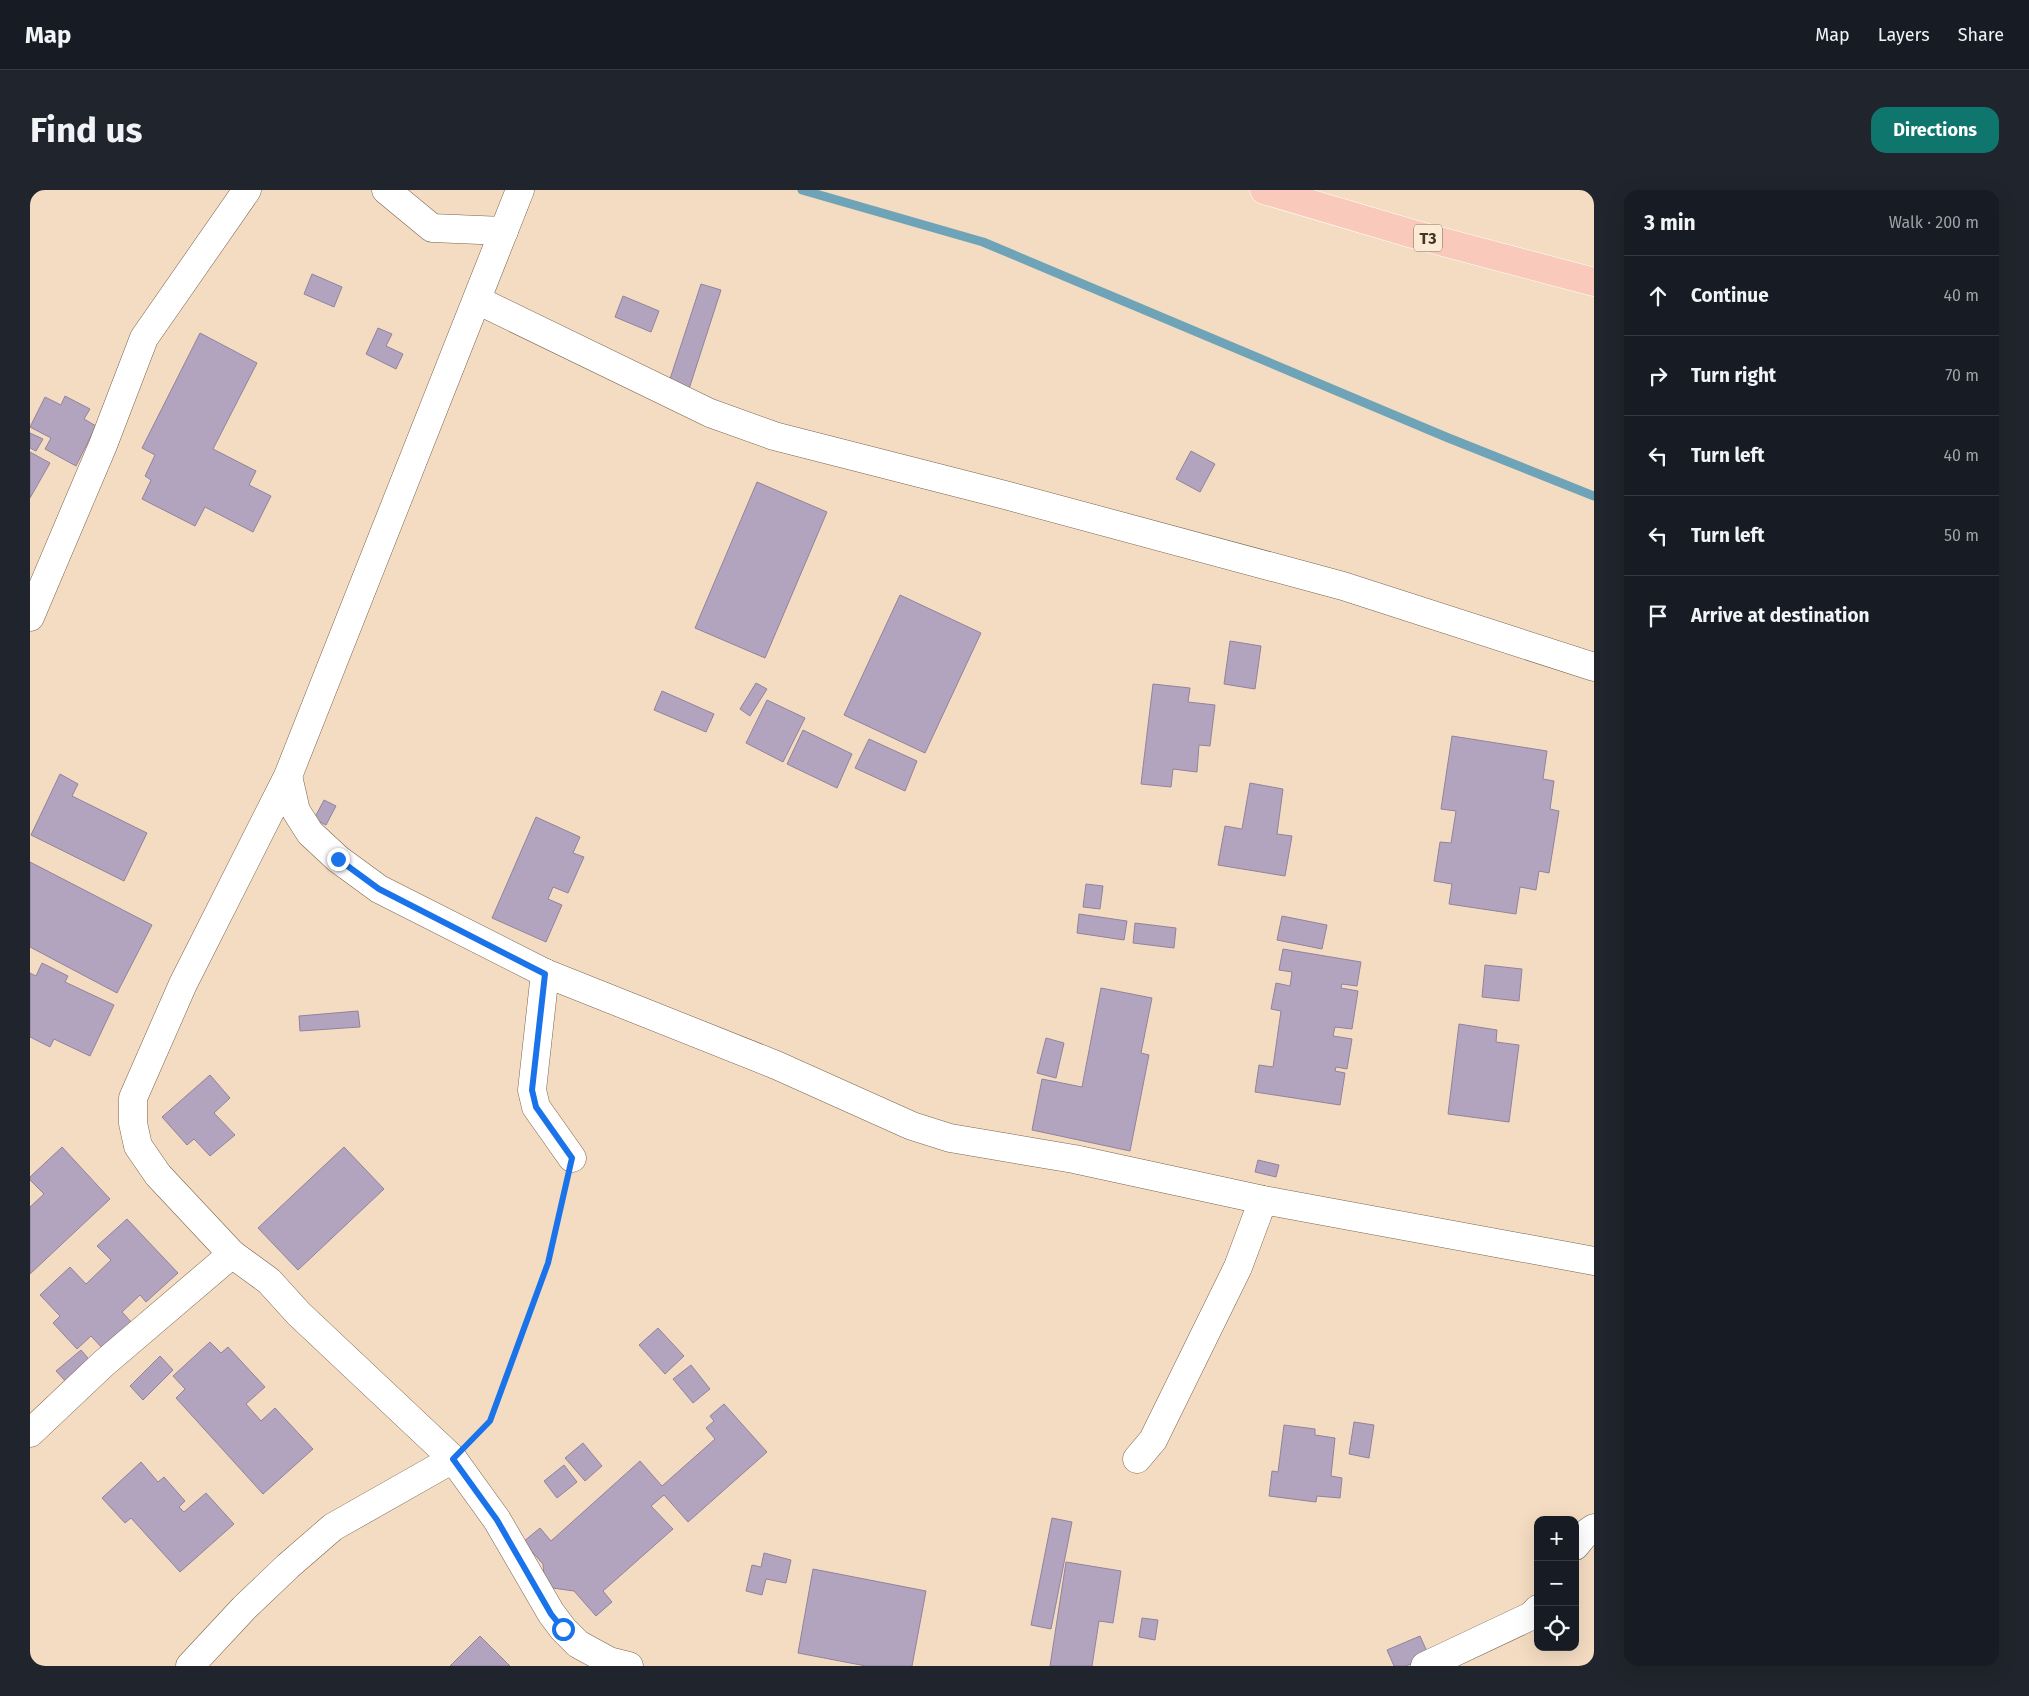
<!DOCTYPE html>
<meta charset="utf-8">
<style>
:root{--surface:#171b24;--page:#20242c;--text:#f1f3f6;--muted:#9ea1a6;--line:#363941;--accent:#0f766e}
body{margin:0;font-family:"Fira Sans",sans-serif;background:var(--page);color:var(--text)}
.controls{position:absolute;right:15px;bottom:15px;display:grid;overflow:hidden;border-radius:10px;box-shadow:0 5px 20px #0002}
.controls button{width:45px;height:45px;display:grid;place-items:center;padding:0;border:0;border-bottom:1px solid var(--line);background:var(--surface);color:var(--text);font:25px sans-serif}
.stop{position:absolute;width:15px;height:15px;margin:-11px;border:4px solid #1a73e8;border-radius:50%;background:#fff}
.stop.end{background:#1a73e8;border-color:#fff;box-shadow:0 1px 5px #0008}
.list{margin:0;padding:0;list-style:none}
h2{display:flex;justify-content:space-between;align-items:center;height:65px;margin:0;padding:0 20px;font-size:21px}
h2 small{font-size:16px;font-weight:400;color:var(--muted)}
.list li{display:grid;grid-template-columns:32px 1fr auto;gap:15px;align-items:center;box-sizing:border-box;height:80px;padding:0 20px;border-top:1px solid var(--line)}
.list b{display:block;font-size:19px;white-space:nowrap}
.list em{font-size:16px;font-style:normal;color:var(--muted)}
.icon{flex:none;width:28px;height:28px;fill:none;stroke:currentColor;stroke-width:2;stroke-linecap:round;stroke-linejoin:round}
.map{position:relative;flex:none;width:1564px;height:1476px;overflow:hidden;border-radius:15px}
header{display:flex;align-items:center;gap:30px;box-sizing:border-box;height:70px;padding:0 25px;background:var(--surface);border-bottom:1px solid var(--line)}
header strong{font-size:24px}
nav{display:flex;gap:28px;margin-inline-start:auto;font-size:18px}
.intro{display:flex;align-items:center;justify-content:space-between;box-sizing:border-box;height:120px;padding:0 30px}
h1{margin:0;font-size:35px}
.button{padding:12px 22px;border-radius:15px;background:var(--accent);color:#fff;font-size:18px;font-weight:700}
main{display:flex;gap:30px;padding:0 30px}
aside{flex:1;background:var(--surface);border-radius:15px;box-shadow:0 5px 20px #0002}
.map>svg:first-child{display:block}
</style>
<header>
<strong>Map</strong>
<nav><a>Map</a><a>Layers</a><a>Share</a></nav>
</header>
<div class="intro"><h1>Find us</h1><a class="button">Directions</a></div>
<main>
<div class="map">
<svg width="1564" height="1476" viewBox="0 0 1564 1476">
<rect width="100%" height="100%" fill="#f4dcc2"/>
<g fill="none" stroke-linecap="round" stroke-linejoin="round">
<polyline stroke="#6fa3b8" stroke-width="9" points="772,0 953,52 1416,247 1564,306"/>
</g>
<g fill="#b2a3bf" stroke="#91839d">
<polygon points="282,84 312,97 304,117 274,104"/>
<polygon points="671,94 691,100 659,199 639,192"/>
<polygon points="593,106 629,121 621,142 585,127"/>
<polygon points="348,138 362,144 356,156 373,164 366,179 336,164"/>
<polygon points="170,143 227,173 183,259 226,281 219,295 241,306 223,342 175,317 165,336 112,309 121,290 115,286 125,265 112,258"/>
<polygon points="35,206 60,219 54,229 66,236 46,276 15,259 21,248 0,237 15,207 31,215"/>
<polygon points="0,243 13,249 6,261 0,258"/>
<polygon points="1161,261 1185,274 1170,302 1146,289"/>
<polygon points="0,262 20,273 0,308"/>
<polygon points="727,292 797,322 735,468 665,438"/>
<polygon points="870,405 951,443 895,563 814,525"/>
<polygon points="1200,451 1231,456 1225,499 1194,494"/>
<polygon points="726,493 737,499 720,526 710,519"/>
<polygon points="1123,494 1160,498 1158,512 1185,515 1180,556 1169,555 1167,582 1143,579 1141,597 1111,594"/>
<polygon points="632,501 684,524 676,542 624,520"/>
<polygon points="737,510 775,528 753,572 716,553"/>
<polygon points="773,540 822,564 807,598 757,574"/>
<polygon points="1422,546 1517,561 1513,589 1524,591 1520,619 1529,621 1519,683 1509,681 1506,700 1490,697 1486,724 1419,714 1422,694 1404,691 1410,652 1421,653 1426,621 1411,619"/>
<polygon points="839,549 887,571 875,601 825,578"/>
<polygon points="30,584 48,594 42,606 117,643 94,691 1,645"/>
<polygon points="1220,593 1253,599 1247,644 1262,646 1255,686 1188,675 1195,636 1212,639"/>
<polygon points="294,610 306,616 296,635 284,629"/>
<polygon points="506,627 550,647 543,663 554,667 538,703 523,697 518,709 532,715 516,752 462,728"/>
<polygon points="0,672 122,735 87,803 0,757"/>
<polygon points="1056,694 1073,696 1070,719 1053,717"/>
<polygon points="1049,724 1097,731 1094,750 1047,743"/>
<polygon points="1252,726 1297,735 1292,759 1247,750"/>
<polygon points="1105,733 1146,738 1144,758 1103,753"/>
<polygon points="1253,759 1331,772 1327,796 1312,794 1311,798 1328,801 1322,839 1305,837 1303,846 1322,849 1317,879 1306,877 1305,881 1315,883 1310,915 1225,902 1229,875 1243,877 1251,821 1241,819 1246,793 1260,796 1262,782 1249,780"/>
<polygon points="12,773 38,786 35,792 84,815 60,866 24,849 20,857 0,847 0,783 6,786"/>
<polygon points="1455,775 1492,779 1489,811 1452,807"/>
<polygon points="1071,798 1122,808 1111,863 1119,865 1100,961 1002,940 1012,889 1052,897"/>
<polygon points="328,821 330,837 270,841 269,826"/>
<polygon points="1429,834 1467,840 1466,852 1489,855 1479,932 1418,924"/>
<polygon points="1016,848 1034,853 1026,888 1007,883"/>
<polygon points="180,885 200,908 184,923 205,945 180,966 164,949 157,955 132,927"/>
<polygon points="32,957 80,1009 0,1084 0,1017 14,1004 0,990 0,987"/>
<polygon points="314,957 354,999 268,1080 228,1038"/>
<polygon points="1228,970 1249,975 1246,987 1225,982"/>
<polygon points="97,1029 148,1083 116,1112 110,1105 92,1122 103,1134 74,1160 61,1146 47,1159 23,1133 30,1126 10,1105 40,1077 56,1094 81,1070 67,1056"/>
<polygon points="628,1138 654,1166 635,1184 609,1155"/>
<polygon points="180,1152 191,1163 198,1157 235,1197 216,1214 231,1231 245,1218 283,1259 233,1304 146,1208 155,1199 143,1186"/>
<polygon points="51,1160 63,1174 39,1195 26,1181"/>
<polygon points="130,1166 143,1180 113,1210 100,1196"/>
<polygon points="661,1175 680,1199 663,1213 643,1189"/>
<polygon points="694,1214 737,1262 658,1332 634,1305 621,1316 643,1339 573,1401 582,1412 566,1426 544,1401 515,1397 513,1374 493,1352 510,1338 521,1351 610,1271 632,1296 685,1249 676,1238 684,1231 680,1226"/>
<polygon points="1324,1232 1344,1235 1339,1268 1319,1264"/>
<polygon points="1254,1235 1285,1239 1285,1245 1305,1248 1301,1286 1312,1288 1310,1308 1287,1306 1286,1312 1239,1306 1242,1281 1248,1282"/>
<polygon points="553,1253 572,1276 555,1291 535,1268"/>
<polygon points="111,1272 128,1292 134,1287 155,1311 149,1317 154,1322 176,1303 204,1334 150,1382 101,1328 95,1333 72,1308"/>
<polygon points="534,1275 547,1292 527,1308 514,1291"/>
<polygon points="1022,1328 1042,1332 1021,1439 1001,1435"/>
<polygon points="734,1363 761,1370 756,1393 736,1389 732,1405 716,1401 722,1375 731,1377"/>
<polygon points="1036,1372 1091,1381 1083,1433 1069,1431 1062,1476 1020,1476"/>
<polygon points="783,1379 896,1401 882,1476 836,1476 768,1463"/>
<polygon points="1112,1428 1128,1430 1125,1450 1109,1447"/>
<polygon points="450,1446 480,1476 420,1476"/>
<polygon points="1390,1446 1399,1466 1376,1476 1364,1476 1357,1460"/>
</g>
<g fill="none" stroke-linecap="round" stroke-linejoin="round">
<defs>
<g id="street">
<polyline points="356,0 402,38 474,41"/>
<polyline points="490,0 258,586 153,794 103,908 103,933 108,956 128,985 202,1064 239,1091 269,1124 423,1269 467,1330 521,1423 533,1439 548,1454 579,1471 599,1476"/>
<polyline points="447,110 680,223 744,246 975,305 1313,396 1564,477"/>
<polyline points="0,427 73,255 114,148 217,0"/>
<polyline points="258,586 266,621 280,643 308,669 349,699 515,783 746,875 882,936 920,948 1044,969 1233,1010 1564,1071"/>
<polyline points="515,783 502,900 506,917 542,968"/>
<polyline points="0,1243 73,1174 202,1064"/>
<polyline points="1107,1269 1123,1250 1208,1077 1233,1010"/>
<polyline points="1545,1356 1554,1345 1564,1338"/>
<polyline points="160,1476 214,1418 258,1376 303,1337 423,1269"/>
<polyline points="1395,1476 1501,1426 1508,1419"/>
</g>
<polyline id="highway" points="1234,0 1383,44 1564,92"/>
</defs>
<use href="#street" stroke="#79644e" stroke-width="29"/>
<use href="#highway" stroke="#fff" stroke-width="29"/>
<polyline stroke="#bba893" stroke-width="3" stroke-dasharray="2.5 2.5" stroke-linecap="butt" points="444,1248 460,1231 518,1073 536,995"/>
<use href="#street" stroke="#fff" stroke-width="28"/>
<use href="#highway" stroke="#f9c9bb" stroke-width="28"/>
</g>
<g fill="none" stroke-linecap="round" stroke-linejoin="round">
<polyline stroke="#1a73e8" stroke-width="6" points="308,669 349,699 515,784 502,900 506,917 542,968 518,1073 460,1231 423,1269 467,1330 521,1424 533,1439"/>
</g>
<g text-anchor="middle" stroke-width="4" stroke-linejoin="round" paint-order="stroke">
<rect fill="#fdead5" stroke="#786c5f" stroke-width="1" x="1384" y="34.5" width="28" height="27" rx="4"/>
<g font-size="16" font-weight="bold" fill="#3f362c">
<text x="1398" y="54">T3</text>
</g>
</g>
</svg>
<div class="controls">
<button>+</button>
<button>−</button>
<button><svg class="icon" aria-label="locate" viewBox="0 0 24 24"><circle cx="12" cy="12" r="6"/><path d="M12 2v4M12 18v4M2 12h4M18 12h4"/></svg></button>
</div>
<div class="stop" style="left:533px;top:1439px"></div>
<div class="stop end" style="left:308px;top:669px"></div>
</div>
<aside>
<h2>3 min<small>Walk · 200 m</small></h2>
<ul class="list">
<li><svg class="icon" aria-label="ahead" viewBox="0 0 24 24"><path d="M12 20V5M6 11l6-6 6 6"/></svg><div><b>Continue</b></div><em>40 m</em></li>
<li><svg class="icon" aria-label="right" viewBox="0 0 24 24"><path d="M7 20v-9h11M14 6l5 5-5 5"/></svg><div><b>Turn right</b></div><em>70 m</em></li>
<li><svg class="icon" aria-label="left" viewBox="0 0 24 24"><path d="M17 20v-9H6M10 6l-5 5 5 5"/></svg><div><b>Turn left</b></div><em>40 m</em></li>
<li><svg class="icon" aria-label="left" viewBox="0 0 24 24"><path d="M17 20v-9H6M10 6l-5 5 5 5"/></svg><div><b>Turn left</b></div><em>50 m</em></li>
<li><svg class="icon" aria-label="arrive" viewBox="0 0 24 24"><path d="M6 21V4h12l-3 4 3 4H6"/></svg><div><b>Arrive at destination</b></div></li>
</ul>
</aside>
</main>
